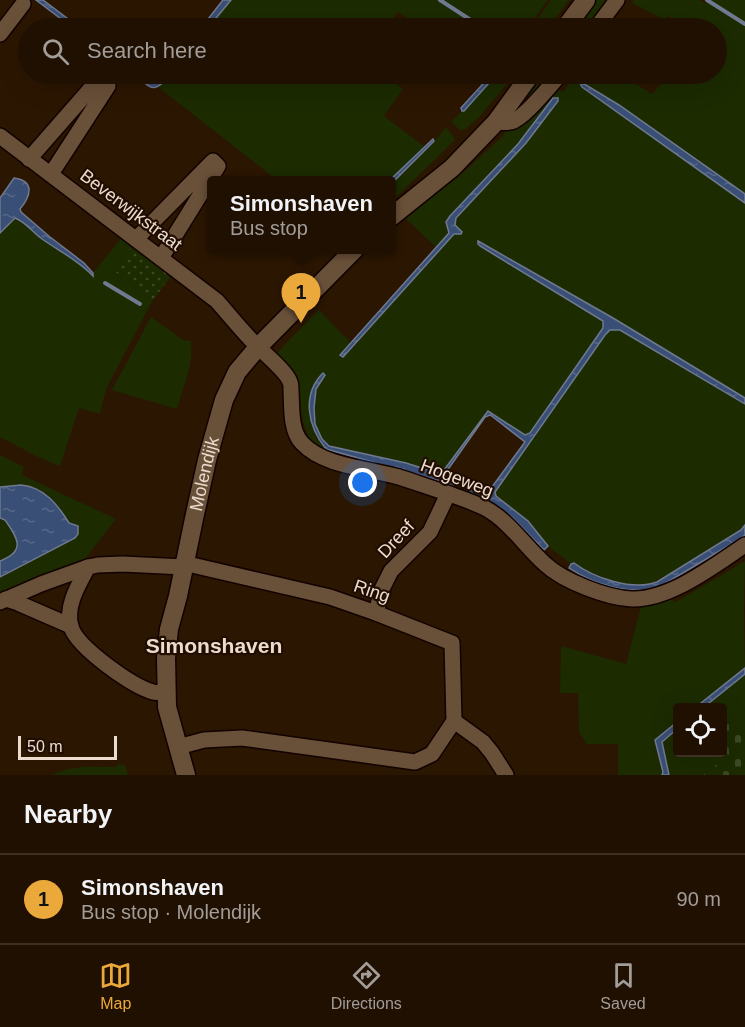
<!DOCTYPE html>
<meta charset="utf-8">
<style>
:root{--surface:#201001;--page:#28190b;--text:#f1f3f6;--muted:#a29d99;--line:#3d3023;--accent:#eca93b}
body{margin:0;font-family:Arial,sans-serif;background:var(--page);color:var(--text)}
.controls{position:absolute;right:18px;bottom:18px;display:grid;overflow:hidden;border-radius:6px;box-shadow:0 6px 24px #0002}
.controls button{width:54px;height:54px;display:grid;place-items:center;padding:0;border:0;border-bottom:2px solid var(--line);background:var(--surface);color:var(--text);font:30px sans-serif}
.scale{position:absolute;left:18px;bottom:15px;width:99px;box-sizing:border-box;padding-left:6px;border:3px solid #ebdccf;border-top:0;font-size:16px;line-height:21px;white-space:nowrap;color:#ebdccf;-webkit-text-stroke:4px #210d00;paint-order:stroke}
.you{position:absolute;left:363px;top:483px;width:21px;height:21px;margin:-15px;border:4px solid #fff;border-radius:50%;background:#1a73e8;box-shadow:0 0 0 9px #1a73e833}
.badge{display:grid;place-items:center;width:39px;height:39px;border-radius:50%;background:var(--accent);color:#111;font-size:20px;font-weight:700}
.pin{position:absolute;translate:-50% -50px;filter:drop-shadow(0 2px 3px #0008)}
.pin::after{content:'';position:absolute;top:32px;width:21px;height:18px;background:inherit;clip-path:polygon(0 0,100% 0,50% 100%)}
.popup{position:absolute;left:207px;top:176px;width:189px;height:78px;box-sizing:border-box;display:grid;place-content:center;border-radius:6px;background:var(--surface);filter:drop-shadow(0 2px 4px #0005);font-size:20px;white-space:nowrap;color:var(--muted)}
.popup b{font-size:22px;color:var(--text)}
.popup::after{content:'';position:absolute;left:50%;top:100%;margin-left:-12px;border:12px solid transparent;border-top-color:var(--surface)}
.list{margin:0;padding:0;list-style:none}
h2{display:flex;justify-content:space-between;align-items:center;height:78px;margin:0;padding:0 24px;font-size:26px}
h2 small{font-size:20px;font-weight:400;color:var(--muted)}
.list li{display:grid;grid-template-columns:39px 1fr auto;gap:18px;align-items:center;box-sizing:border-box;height:90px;padding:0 24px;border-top:2px solid var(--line)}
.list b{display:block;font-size:22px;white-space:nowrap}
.list p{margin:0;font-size:20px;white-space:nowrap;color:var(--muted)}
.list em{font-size:20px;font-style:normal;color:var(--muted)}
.icon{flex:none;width:33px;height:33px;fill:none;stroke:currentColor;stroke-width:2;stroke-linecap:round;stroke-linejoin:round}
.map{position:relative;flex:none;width:745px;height:775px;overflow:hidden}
.search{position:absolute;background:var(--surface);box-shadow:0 6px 24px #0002;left:18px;right:18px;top:18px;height:66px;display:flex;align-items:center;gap:15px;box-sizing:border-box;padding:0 21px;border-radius:33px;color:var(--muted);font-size:22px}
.sheet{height:168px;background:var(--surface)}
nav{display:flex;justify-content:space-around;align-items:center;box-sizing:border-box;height:84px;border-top:2px solid var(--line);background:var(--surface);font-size:16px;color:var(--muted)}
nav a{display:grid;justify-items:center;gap:3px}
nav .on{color:var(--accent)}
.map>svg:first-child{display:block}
</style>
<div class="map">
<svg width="745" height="775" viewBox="0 0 745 775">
<defs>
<pattern id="cemetery-stones" width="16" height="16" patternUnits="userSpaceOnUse" patternTransform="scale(1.5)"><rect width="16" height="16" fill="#1c2b00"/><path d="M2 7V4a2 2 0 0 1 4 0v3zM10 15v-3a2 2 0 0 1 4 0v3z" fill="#3d4924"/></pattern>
<pattern id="park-dots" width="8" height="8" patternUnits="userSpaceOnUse" patternTransform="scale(1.5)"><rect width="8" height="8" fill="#1c2b00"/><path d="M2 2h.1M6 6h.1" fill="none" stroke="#3d4924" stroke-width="1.8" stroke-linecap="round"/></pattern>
<pattern id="water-ripples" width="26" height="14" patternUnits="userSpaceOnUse" patternTransform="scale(1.5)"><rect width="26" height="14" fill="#3a4f75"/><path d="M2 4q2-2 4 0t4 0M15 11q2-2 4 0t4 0" fill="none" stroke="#576888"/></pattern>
</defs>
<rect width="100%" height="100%" fill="#2b1601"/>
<g fill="#1c2b00">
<polygon points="231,0 548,0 527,28 422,28 398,12 386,28 208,28"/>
<polygon points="551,0 569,0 548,28 531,28"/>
<polygon points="595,0 613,0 591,28 574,28"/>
<path d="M 634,0 L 700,0 L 706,4 L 709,0 L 745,0 L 745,194 L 619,105 L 586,85 L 582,87 L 745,203 L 745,398 L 613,318 L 479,241 L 478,244 L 480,246 L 603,321 L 603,328 L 530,433 L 525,435 L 488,411 L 441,474 L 406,463 L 339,449 C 316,441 313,424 315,402 C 315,397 315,392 316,387 C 318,383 322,379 325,376 L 314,384 L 313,429 L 317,439 L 326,449 L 323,453 L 310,440 L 303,422 L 298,389 L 276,355 L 288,341 L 319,310 L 351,343 L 341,354 L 454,234 L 461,234 L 462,232 L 455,225 L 456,218 L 502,170 L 553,98 L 518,144 L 497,167 L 475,189 L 447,228 L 449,233 L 437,248 L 406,219 C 420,204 437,193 453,181 C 470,167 486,151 502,137 L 507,129 L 557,88 L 563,92 L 577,74 L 620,74 L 652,94 L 670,74 L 716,74 L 716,28 L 681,28 L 682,26 L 668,16 L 665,20 L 632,3 Z"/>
<polygon points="171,74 383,74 403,89 384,116 425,147 390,180 277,180 158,87"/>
<polygon points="497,74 515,74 481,115 466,129 460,130 451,122 462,111 464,111"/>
<polygon points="541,74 557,74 535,99 512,114"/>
<polygon points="446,127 454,137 455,140 391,202 391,184 434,142"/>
<path d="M 15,218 C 26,222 32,232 42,238 C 59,251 77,260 93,275 L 93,273 L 122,237 L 132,246 L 114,271 L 153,300 L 148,309 L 106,389 L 100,414 L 79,408 L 60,466 L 38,457 L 0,437 L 0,233 Z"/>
<path d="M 151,317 L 183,340 L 191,341 C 194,364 183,387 177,409 L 112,390 Z"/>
<path d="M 613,329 L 620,330 L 745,404 L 745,525 L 741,530 L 657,582 C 632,591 594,578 574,563 L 571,564 L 548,546 L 528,521 L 496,495 L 495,492 L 605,335 L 610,330 Z"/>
<path d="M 0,455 L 24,467 L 22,475 L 116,519 L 81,564 L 0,599 L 0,577 L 75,538 C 66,515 51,489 24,485 C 16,484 8,486 0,487 Z"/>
<path d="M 0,518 L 5,520 C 17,537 27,551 0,561 Z"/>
<polygon points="742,562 745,562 744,609 745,668 696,707 678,708 677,722 655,740 663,772 662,775 618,775 618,744 587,744 579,732 578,693 560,693 561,646 626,664 642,603 670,594 674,603 729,571"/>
<polygon points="745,674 745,718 723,726 722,708 704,708"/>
<polygon points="677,729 678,752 722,752 723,741 728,756 703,775 669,775 661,742"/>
<path d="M 118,764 L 125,765 L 128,775 L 52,775 C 74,764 94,767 117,767 Z"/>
</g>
<polygon fill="url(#cemetery-stones)" points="745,718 745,775 703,775 728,756 723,741 723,726"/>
<polygon fill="url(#park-dots)" points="132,246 172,275 153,300 114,271"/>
<g fill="url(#water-ripples)" stroke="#6f7990" stroke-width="1.5">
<polygon points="36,0 43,0 80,28 73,28"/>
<polygon points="223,0 231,0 208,28 201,28"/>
<path d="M 133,74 C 144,73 147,83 156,82 L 164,74 L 171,74 C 153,95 153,89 133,74 Z"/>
<polygon points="492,74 497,74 464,111 462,111 461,108"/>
<polygon points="580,83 586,85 619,105 745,194 745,203 582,87"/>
<polygon points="553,98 558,98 558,101 526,143 456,218 455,225 462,232 461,234 454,234 343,357 340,355 449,233 446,222 450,216 518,144"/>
<polygon points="433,139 434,141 391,184 390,180"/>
<path d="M 14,178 C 36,181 30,197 20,209 L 21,212 L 50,237 L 84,263 L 93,273 L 93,276 C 78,260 59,251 42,239 C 32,232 26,222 15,218 L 0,233 L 0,198 Z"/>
<path d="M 478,241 L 613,318 L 745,398 L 745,404 L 620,330 L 610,330 L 605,335 L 495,492 L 496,496 L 528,521 L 548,546 L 544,550 L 513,518 L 487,500 L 466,492 L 469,488 L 485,493 L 489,491 L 525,442 L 493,417 L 490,415 L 485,417 L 444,475 L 446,477 L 456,482 L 452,486 L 440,481 L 326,449 C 308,427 301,395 323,373 L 325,375 L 316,389 L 314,408 L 315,424 L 322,439 L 329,446 L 406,463 L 441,474 L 488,411 L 525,435 L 530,433 L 603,328 L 603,321 L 480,246 L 478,244 Z"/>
<path d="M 21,485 C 44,487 58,505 69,523 L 78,526 L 78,534 L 75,538 L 0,577 L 0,561 C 27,551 17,537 5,520 L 0,518 L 0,487 Z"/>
<path d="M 745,525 L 745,535 L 735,542 L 661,586 C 633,597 593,584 569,568 L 571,564 L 574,563 C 594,578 632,591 657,582 L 741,530 Z"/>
<polygon points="745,668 745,674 704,707 696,707"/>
<polygon points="677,722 677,729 662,742 669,775 662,775 663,772 655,740"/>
</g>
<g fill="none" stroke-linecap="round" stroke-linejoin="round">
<g stroke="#6f7990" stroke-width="4">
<polyline points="440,0 483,28"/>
<polyline points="707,0 745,24"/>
<polyline points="105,283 140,304"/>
</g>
<defs>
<g id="street">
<polyline points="596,28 617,0"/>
<polyline points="0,34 23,4"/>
<path d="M 496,122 C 500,122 506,123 511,122 C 524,119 551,84 561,74"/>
<path d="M 0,136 L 217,301 C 230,316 242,331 256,345 C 264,353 287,372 290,382 C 291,384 291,388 291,391 C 292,406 290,431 302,443 C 324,467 369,468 399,477 C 415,482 431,488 447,493 C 460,498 473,502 485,508 C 509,521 525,546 545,564 C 563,581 607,598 632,599 C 670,600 715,565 745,545"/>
<polyline points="29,159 99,79 108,86 51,174"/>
<polyline points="136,239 213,161 218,166 161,258"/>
<path d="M 88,567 C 79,584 65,606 71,627 C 78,648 132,686 153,692 C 157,693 162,692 167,692"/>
<polyline points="6,599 18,603 71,626"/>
<polyline points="0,602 41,584 88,567 98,565 123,564 184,567 192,565 330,597 376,613 452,643 454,721 432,754 415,762 242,738 204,740 178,747"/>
<polyline points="376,613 382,589 391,571 430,532 448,494"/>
<polyline points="454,721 483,742 492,753 506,775"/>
</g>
<g id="secondary">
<polyline points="565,28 586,0"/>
<polyline points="391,217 452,168 496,122 531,74"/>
<path id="s1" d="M 186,775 L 167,707 L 166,658 L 169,629 L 178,596 L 195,514 L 207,460 L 224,400 L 237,372 L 258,347 L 354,250"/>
</g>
</defs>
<use href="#street" stroke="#120200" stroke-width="18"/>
<use href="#secondary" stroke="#120200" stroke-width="21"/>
<use href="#street" stroke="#695039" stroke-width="15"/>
<use href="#secondary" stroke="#695039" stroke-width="18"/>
</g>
<g text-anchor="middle" stroke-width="4.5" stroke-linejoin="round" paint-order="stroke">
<g font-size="18" fill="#ebdccf" stroke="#210d00">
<text transform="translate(131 210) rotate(37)" y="6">Beverwijkstraat</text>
<text dy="6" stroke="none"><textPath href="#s1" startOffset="308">Molendijk</textPath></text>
<text transform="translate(457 478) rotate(21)" y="6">Hogeweg</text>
<text transform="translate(396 539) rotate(-47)" y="6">Dreef</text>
<text transform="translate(372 591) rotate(19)" y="6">Ring</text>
</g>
<g font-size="21" font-weight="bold" fill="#ebdccf" stroke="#210d00">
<text x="214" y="653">Simonshaven</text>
</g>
</g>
</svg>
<div class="controls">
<button><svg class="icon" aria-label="locate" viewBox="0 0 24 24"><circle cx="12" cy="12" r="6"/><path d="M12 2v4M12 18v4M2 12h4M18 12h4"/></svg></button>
</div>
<div class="scale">50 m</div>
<div class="you"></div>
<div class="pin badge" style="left:301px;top:323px">1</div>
<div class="popup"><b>Simonshaven</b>Bus stop</div>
<div class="search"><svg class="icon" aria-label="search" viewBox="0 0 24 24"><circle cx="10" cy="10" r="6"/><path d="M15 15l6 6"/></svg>Search here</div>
</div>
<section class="sheet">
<h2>Nearby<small></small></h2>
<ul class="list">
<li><span class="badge">1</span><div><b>Simonshaven</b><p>Bus stop · Molendijk</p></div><em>90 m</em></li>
</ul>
</section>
<nav>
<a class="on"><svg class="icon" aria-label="map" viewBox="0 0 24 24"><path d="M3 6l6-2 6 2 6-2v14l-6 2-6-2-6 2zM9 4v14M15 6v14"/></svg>Map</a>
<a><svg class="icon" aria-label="directions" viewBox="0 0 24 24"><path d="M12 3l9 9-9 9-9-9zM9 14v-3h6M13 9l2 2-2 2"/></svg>Directions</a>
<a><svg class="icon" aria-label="saved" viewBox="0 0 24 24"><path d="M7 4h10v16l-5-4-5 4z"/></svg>Saved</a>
</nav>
